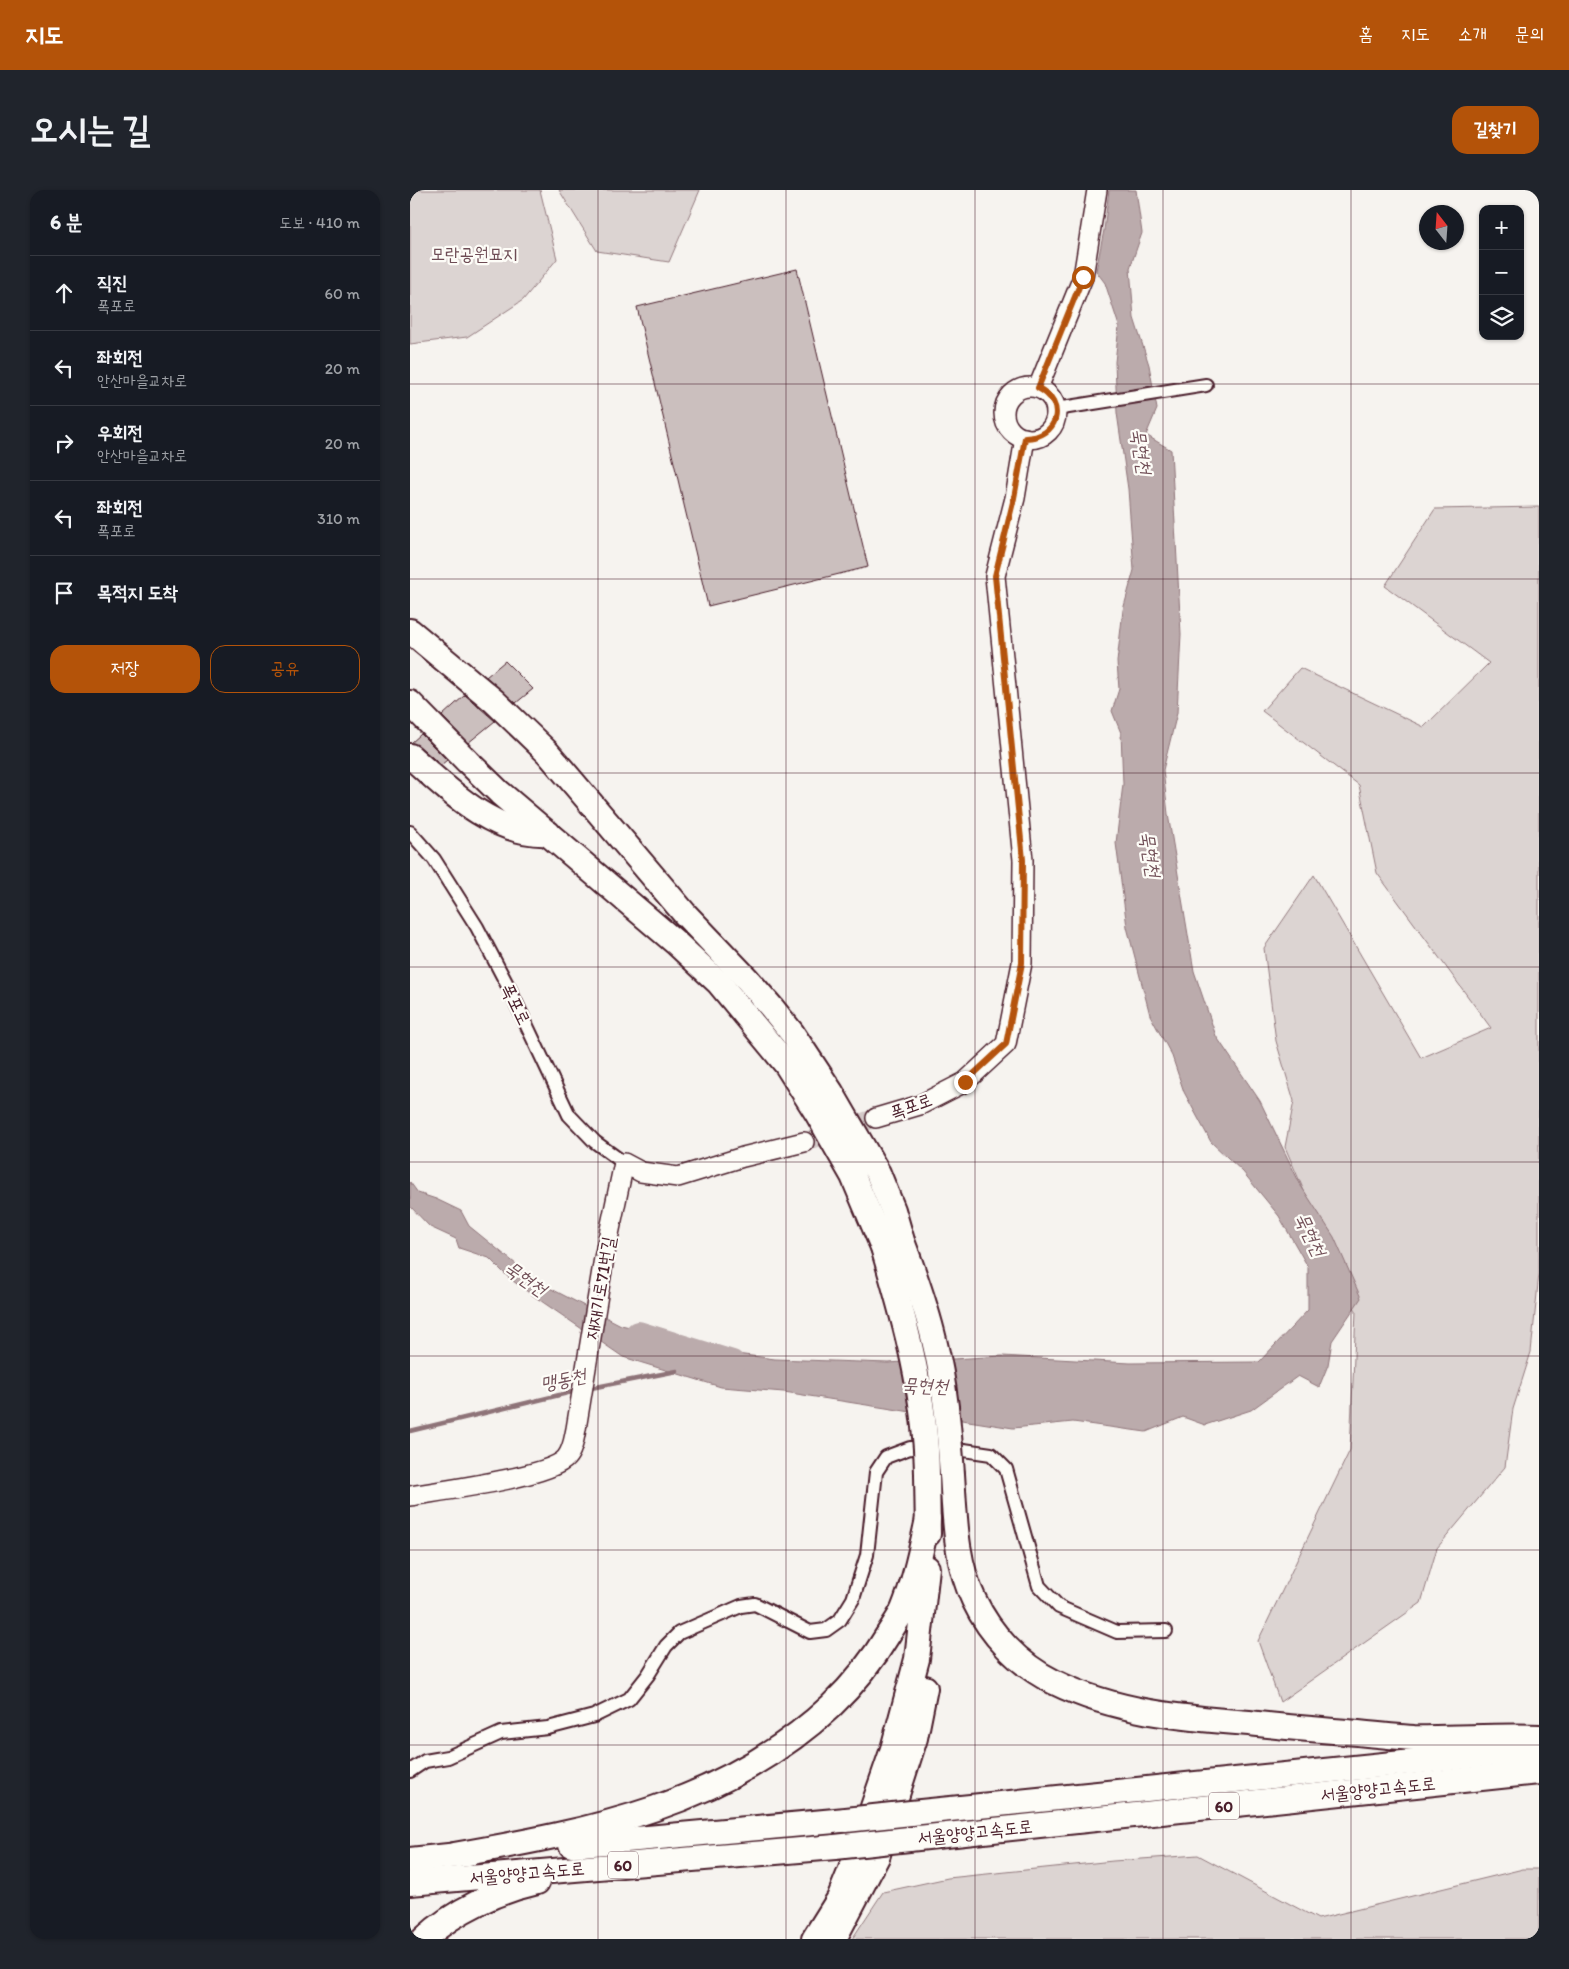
<!DOCTYPE html>
<html lang="ko">
<meta charset="utf-8">
<style>
:root{--surface:#171b24;--page:#20242c;--text:#f1f3f6;--muted:#9ea1a6;--line:#363941;--accent:#b45309}
body{margin:0;font-family:Itim,"Poor Story",sans-serif;background:var(--page);color:var(--text)}
.controls{position:absolute;right:15px;top:15px;display:grid;overflow:hidden;border-radius:10px;box-shadow:0 1px 4px #0004}
.controls button{width:45px;height:45px;display:grid;place-items:center;padding:0;border:0;border-bottom:1px solid var(--line);background:var(--surface);color:var(--text);font:25px sans-serif}
.compass{position:absolute;left:1009px;top:15px;width:45px;height:45px;border-radius:50%;background:var(--surface);box-shadow:0 1px 4px #0004;rotate:343deg}
.stop{position:absolute;width:15px;height:15px;margin:-11px;border:4px solid #b45309;border-radius:50%;background:#fff}
.stop.end{background:#b45309;border-color:#fff;box-shadow:0 1px 5px #0008}
.list{margin:0;padding:0;list-style:none}
h2{display:flex;justify-content:space-between;align-items:center;height:65px;margin:0;padding:0 20px;font-size:21px}
h2 small{font-size:16px;font-weight:400;color:var(--muted)}
.list li{display:grid;grid-template-columns:32px 1fr auto;gap:15px;align-items:center;box-sizing:border-box;height:75px;padding:0 20px;border-top:1px solid var(--line)}
.list b{display:block;font-size:19px;white-space:nowrap}
.list p{margin:0;font-size:16px;white-space:nowrap;color:var(--muted)}
.list em{font-size:16px;font-style:normal;color:var(--muted)}
.actions{display:flex;gap:10px;padding:15px 20px}
.actions a{flex:1;padding:11px 0;border:1px solid var(--accent);border-radius:15px;text-align:center;font-size:18px;color:var(--accent)}
.actions .main{background:var(--accent);color:#fff}
.icon{flex:none;width:28px;height:28px;fill:none;stroke:currentColor;stroke-width:2;stroke-linecap:round;stroke-linejoin:round}
.map{position:relative;flex:none;width:1129px;height:1749px;overflow:hidden;border-radius:15px}
header{display:flex;align-items:center;gap:30px;box-sizing:border-box;height:70px;padding:0 25px;background:var(--accent);color:#fff}
header strong{font-size:24px}
nav{display:flex;gap:28px;margin-inline-start:auto;font-size:18px}
.intro{display:flex;align-items:center;justify-content:space-between;box-sizing:border-box;height:120px;padding:0 30px}
h1{margin:0;font-size:35px}
.button{padding:12px 22px;border-radius:15px;background:var(--accent);color:#fff;font-size:18px;font-weight:700}
main{display:flex;gap:30px;padding:0 30px}
aside{flex:1;background:var(--surface);border-radius:15px;box-shadow:0 1px 4px #0004}
.map>svg:first-child{display:block}
</style>
<header>
<strong>지도</strong>
<nav><a>홈</a><a>지도</a><a>소개</a><a>문의</a></nav>
</header>
<div class="intro"><h1>오시는 길</h1><a class="button">길찾기</a></div>
<main>
<aside>
<h2>6 분<small>도보 · 410 m</small></h2>
<ul class="list">
<li><svg class="icon" aria-label="ahead" viewBox="0 0 24 24"><path d="M12 20V5M6 11l6-6 6 6"/></svg><div><b>직진</b><p>폭포로</p></div><em>60 m</em></li>
<li><svg class="icon" aria-label="left" viewBox="0 0 24 24"><path d="M17 20v-9H6M10 6l-5 5 5 5"/></svg><div><b>좌회전</b><p>안산마을교차로</p></div><em>20 m</em></li>
<li><svg class="icon" aria-label="right" viewBox="0 0 24 24"><path d="M7 20v-9h11M14 6l5 5-5 5"/></svg><div><b>우회전</b><p>안산마을교차로</p></div><em>20 m</em></li>
<li><svg class="icon" aria-label="left" viewBox="0 0 24 24"><path d="M17 20v-9H6M10 6l-5 5 5 5"/></svg><div><b>좌회전</b><p>폭포로</p></div><em>310 m</em></li>
<li><svg class="icon" aria-label="arrive" viewBox="0 0 24 24"><path d="M6 21V4h12l-3 4 3 4H6"/></svg><div><b>목적지 도착</b></div></li>
</ul>
<div class="actions"><a class="main">저장</a><a>공유</a></div>
</aside>
<div class="map">
<svg width="1129" height="1749" viewBox="0 0 1129 1749">
<rect width="100%" height="100%" fill="#f6f3ef"/>
<filter id="ink" filterUnits="userSpaceOnUse"><feTurbulence type="fractalNoise" baseFrequency=".02" numOctaves="2"/><feDisplacementMap in="SourceGraphic" scale="10" xChannelSelector="R" yChannelSelector="G"/><feConvolveMatrix kernelMatrix="1 2 1 2 8 2 1 2 1" color-interpolation-filters="sRGB"/></filter>
<g filter="url(#ink)">
<g fill="#dcd4d2" stroke="#937a7e">
<polygon points="0,0 130,0 147,69 113,110 57,147 0,154"/>
<polygon points="149,0 290,0 259,72 187,61"/>
<polygon points="1129,317 1129,1084 1121,1162 1103,1219 1095,1277 1027,1358 1011,1413 870,1512 848,1451 940,1260 946,1121 875,957 884,911 866,851 854,758 904,685 1011,868 1081,838 967,683 949,595 852,521 890,478 1014,537 1079,473 975,396 1025,319"/>
<polygon points="788,1665 908,1729 1113,1679 1129,1679 1129,1749 442,1749 473,1702 538,1688 703,1671"/>
</g>
<polygon fill="#bbabac" stroke="#8e7378" points="699,0 726,0 732,43 720,78 724,128 739,175 747,219 736,245 761,260 771,444 767,523 753,580 758,624 784,781 806,846 850,911 891,996 924,1047 951,1108 922,1151 918,1175 909,1197 888,1186 841,1220 795,1235 773,1227 736,1242 663,1232 603,1238 374,1202 311,1197 213,1167 118,1102 99,1088 79,1068 49,1058 46,1049 20,1037 0,1016 0,992 8,1003 26,1009 51,1021 59,1036 128,1092 211,1135 233,1140 279,1163 311,1162 365,1169 478,1173 592,1166 720,1173 849,1172 898,1120 898,1077 869,1026 833,982 801,952 774,902 762,866 740,825 717,737 706,653 713,594 711,543 702,521 709,499 707,472 713,420 724,380 718,299 707,223 705,172 709,136 695,93 686,81 694,40"/>
<g fill="none" stroke-linecap="round" stroke-linejoin="round">
<g stroke="#8e7378" stroke-width="4.5">
<polyline points="176,1199 267,1181"/>
<polyline points="0,1241 166,1201"/>
</g>
<polyline stroke="#bbabac" stroke-width="26" points="228,1144 322,1173"/>
</g>
<g fill="#cbbfbe" stroke="#4a1f2b">
<polygon points="387,79 458,377 298,416 227,117"/>
<polygon points="95,471 123,499 106,513 76,487"/>
<polygon points="55,505 85,531 58,553 32,526"/>
<polygon points="11,544 37,570 31,575 9,556 1,553"/>
</g>
<g fill="none" stroke-linecap="round" stroke-linejoin="round">
<polyline stroke="#d4c9c8" stroke-width="19" stroke-dasharray="19 9" stroke-linecap="butt" points="394,952 466,928"/>
<defs>
<g id="minor">
<polyline points="646,219 796,195"/>
<polyline points="0,642 24,669 67,737 100,800 159,925 185,952 214,973"/>
<polyline points="0,1581 15,1571 38,1567 91,1543 138,1538 184,1526 219,1509 238,1485 256,1456 269,1443 331,1416 345,1414 400,1442 416,1440 430,1430 443,1409 457,1365 466,1282 476,1267 500,1258 554,1260 581,1264 596,1279 629,1396 649,1417 707,1442 756,1441"/>
</g>
<g id="secondary">
<circle cx="620" cy="223" r="26"/>
<polyline points="628,198 673,87 687,0"/>
<polyline points="466,928 510,915 555,892 596,854 612,773 613,670 585,386 605,308 615,248"/>
<path d="M 0,1306 C 29,1301 140,1287 156,1268 C 163,1260 164,1248 166,1239 L 194,1068 L 214,973 L 231,982 L 268,987 L 333,967 L 394,952"/>
</g>
<g id="motorway">
<polyline points="0,441 84,511 138,563 275,724 337,789 362,818 382,843 421,902 468,983 483,1020 492,1051"/>
<polyline points="0,513 58,572 90,603 265,752 309,793 376,874 407,923 443,986 473,1057"/>
<path d="M 0,566 C 38,600 84,646 138,643"/>
<polyline points="517,1284 518,1344"/>
<path d="M 542,1284 C 545,1326 545,1371 564,1410 C 580,1444 609,1475 644,1492 C 705,1522 772,1528 839,1533 C 875,1537 911,1540 948,1543 C 967,1545 986,1547 1004,1548 C 1046,1549 1087,1545 1129,1547"/>
<polyline points="501,1623 1129,1559"/>
<polyline points="499,1649 1129,1582"/>
<polyline points="161,1655 436,1630"/>
<path d="M 44,1665 C 181,1641 315,1615 421,1516 C 444,1494 463,1470 479,1443 C 484,1435 489,1428 493,1420 C 505,1391 511,1360 518,1329"/>
<polyline points="0,1670 58,1664"/>
<polyline points="0,1693 425,1657"/>
<path d="M 14,1749 C 44,1721 87,1701 127,1692"/>
<polyline points="404,1749 429,1709 444,1672 483,1559 507,1469 517,1378"/>
<polyline points="424,1749 467,1667 505,1548 515,1498"/>
</g>
</defs>
<use href="#minor" stroke="#4a1f2b" stroke-width="16"/>
<use href="#secondary" stroke="#4a1f2b" stroke-width="22"/>
<use href="#motorway" stroke="#4a1f2b" stroke-width="28"/>
<use href="#minor" stroke="#fdfcf7" stroke-width="12"/>
<use href="#secondary" stroke="#fdfcf7" stroke-width="19"/>
<use href="#motorway" stroke="#fdfcf7" stroke-width="24"/>
<defs>
<g id="motorway-bridge">
<path d="M 492,1051 C 504,1083 516,1116 524,1150 C 535,1194 539,1239 542,1284"/>
<path d="M 473,1057 C 495,1131 516,1206 517,1284"/>
<polyline points="436,1630 501,1623"/>
<polyline points="425,1657 499,1649"/>
</g>
</defs>
<use href="#motorway-bridge" stroke="#4a1f2b" stroke-width="28" stroke-linecap="butt"/>
<use href="#motorway-bridge" stroke="#fdfcf7" stroke-width="24"/>
</g>
</g>
<g fill="none" stroke-linecap="round" stroke-linejoin="round" filter="url(#ink)">
<path stroke="#b45309" stroke-width="6" d="M 555,892 L 596,854 L 612,773 L 613,670 L 585,386 L 604,308 L 615,248 C 648,248 658,213 628,198 L 673,87"/>
</g>
<path fill="none" stroke="#4a1f2b" stroke-width="1" stroke-opacity="0.55" d="M 188,0 L 188,1749M 376,0 L 376,1749M 565,0 L 565,1749M 753,0 L 753,1749M 941,0 L 941,1749M 0,194 L 1129,194M 0,389 L 1129,389M 0,583 L 1129,583M 0,777 L 1129,777M 0,972 L 1129,972M 0,1166 L 1129,1166M 0,1360 L 1129,1360M 0,1555 L 1129,1555"/>
<g text-anchor="middle" stroke-width="4.5" stroke-linejoin="round" paint-order="stroke">
<g fill="#fdfcf7" stroke="#806168" stroke-width="1">
<rect x="799" y="1602.5" width="30" height="27" rx="4"/>
<rect x="198" y="1661.5" width="30" height="27" rx="4"/>
</g>
<g font-size="16" font-weight="bold" fill="#4a1f2b">
<text x="814" y="1622">60</text>
<text x="213" y="1681">60</text>
</g>
<g font-size="18" fill="#6e4c55" stroke="#fdfcf7">
<text x="64" y="70">모란공원묘지</text>
</g>
<g font-size="18" fill="#4a1f2b" stroke="#fdfcf7">
<text transform="translate(106 814) rotate(64)" y="6">폭포로</text>
<text transform="translate(501 916) rotate(-20)" y="6">폭포로</text>
<text transform="translate(190 1098) rotate(-80)" y="6">재재기로71번길</text>
<text transform="translate(968 1599) rotate(-6)" y="6">서울양양고속도로</text>
<text transform="translate(565 1642) rotate(-6)" y="6">서울양양고속도로</text>
<text transform="translate(117 1683) rotate(-5)" y="6">서울양양고속도로</text>
</g>
<g font-size="19" font-style="italic" fill="#725058" stroke="#fdfcf7">
<text transform="translate(732 261) rotate(81)" y="7">묵현천</text>
<text transform="translate(741 664) rotate(81)" y="7">묵현천</text>
<text transform="translate(901 1044) rotate(64)" y="7">묵현천</text>
<text transform="translate(116 1088) rotate(35)" y="7">묵현천</text>
<text transform="translate(153 1189) rotate(-12)" y="7">맹동천</text>
<text transform="translate(515 1195) rotate(2)" y="7">묵현천</text>
</g>
</g>
</svg>
<div class="controls">
<button>+</button>
<button>−</button>
<button><svg class="icon" aria-label="layers" viewBox="0 0 24 24"><path d="M12 4l9 5-9 5-9-5zM3 14l9 5 9-5"/></svg></button>
</div>
<svg class="compass" viewBox="-18 -18 36 36"><path d="M0-13l5 13h-10z" fill="#e53935"/><path d="M0 13l5-13h-10z" fill="#9ea1a6"/></svg>
<div class="stop" style="left:673px;top:87px"></div>
<div class="stop end" style="left:555px;top:892px"></div>
</div>
</main>
